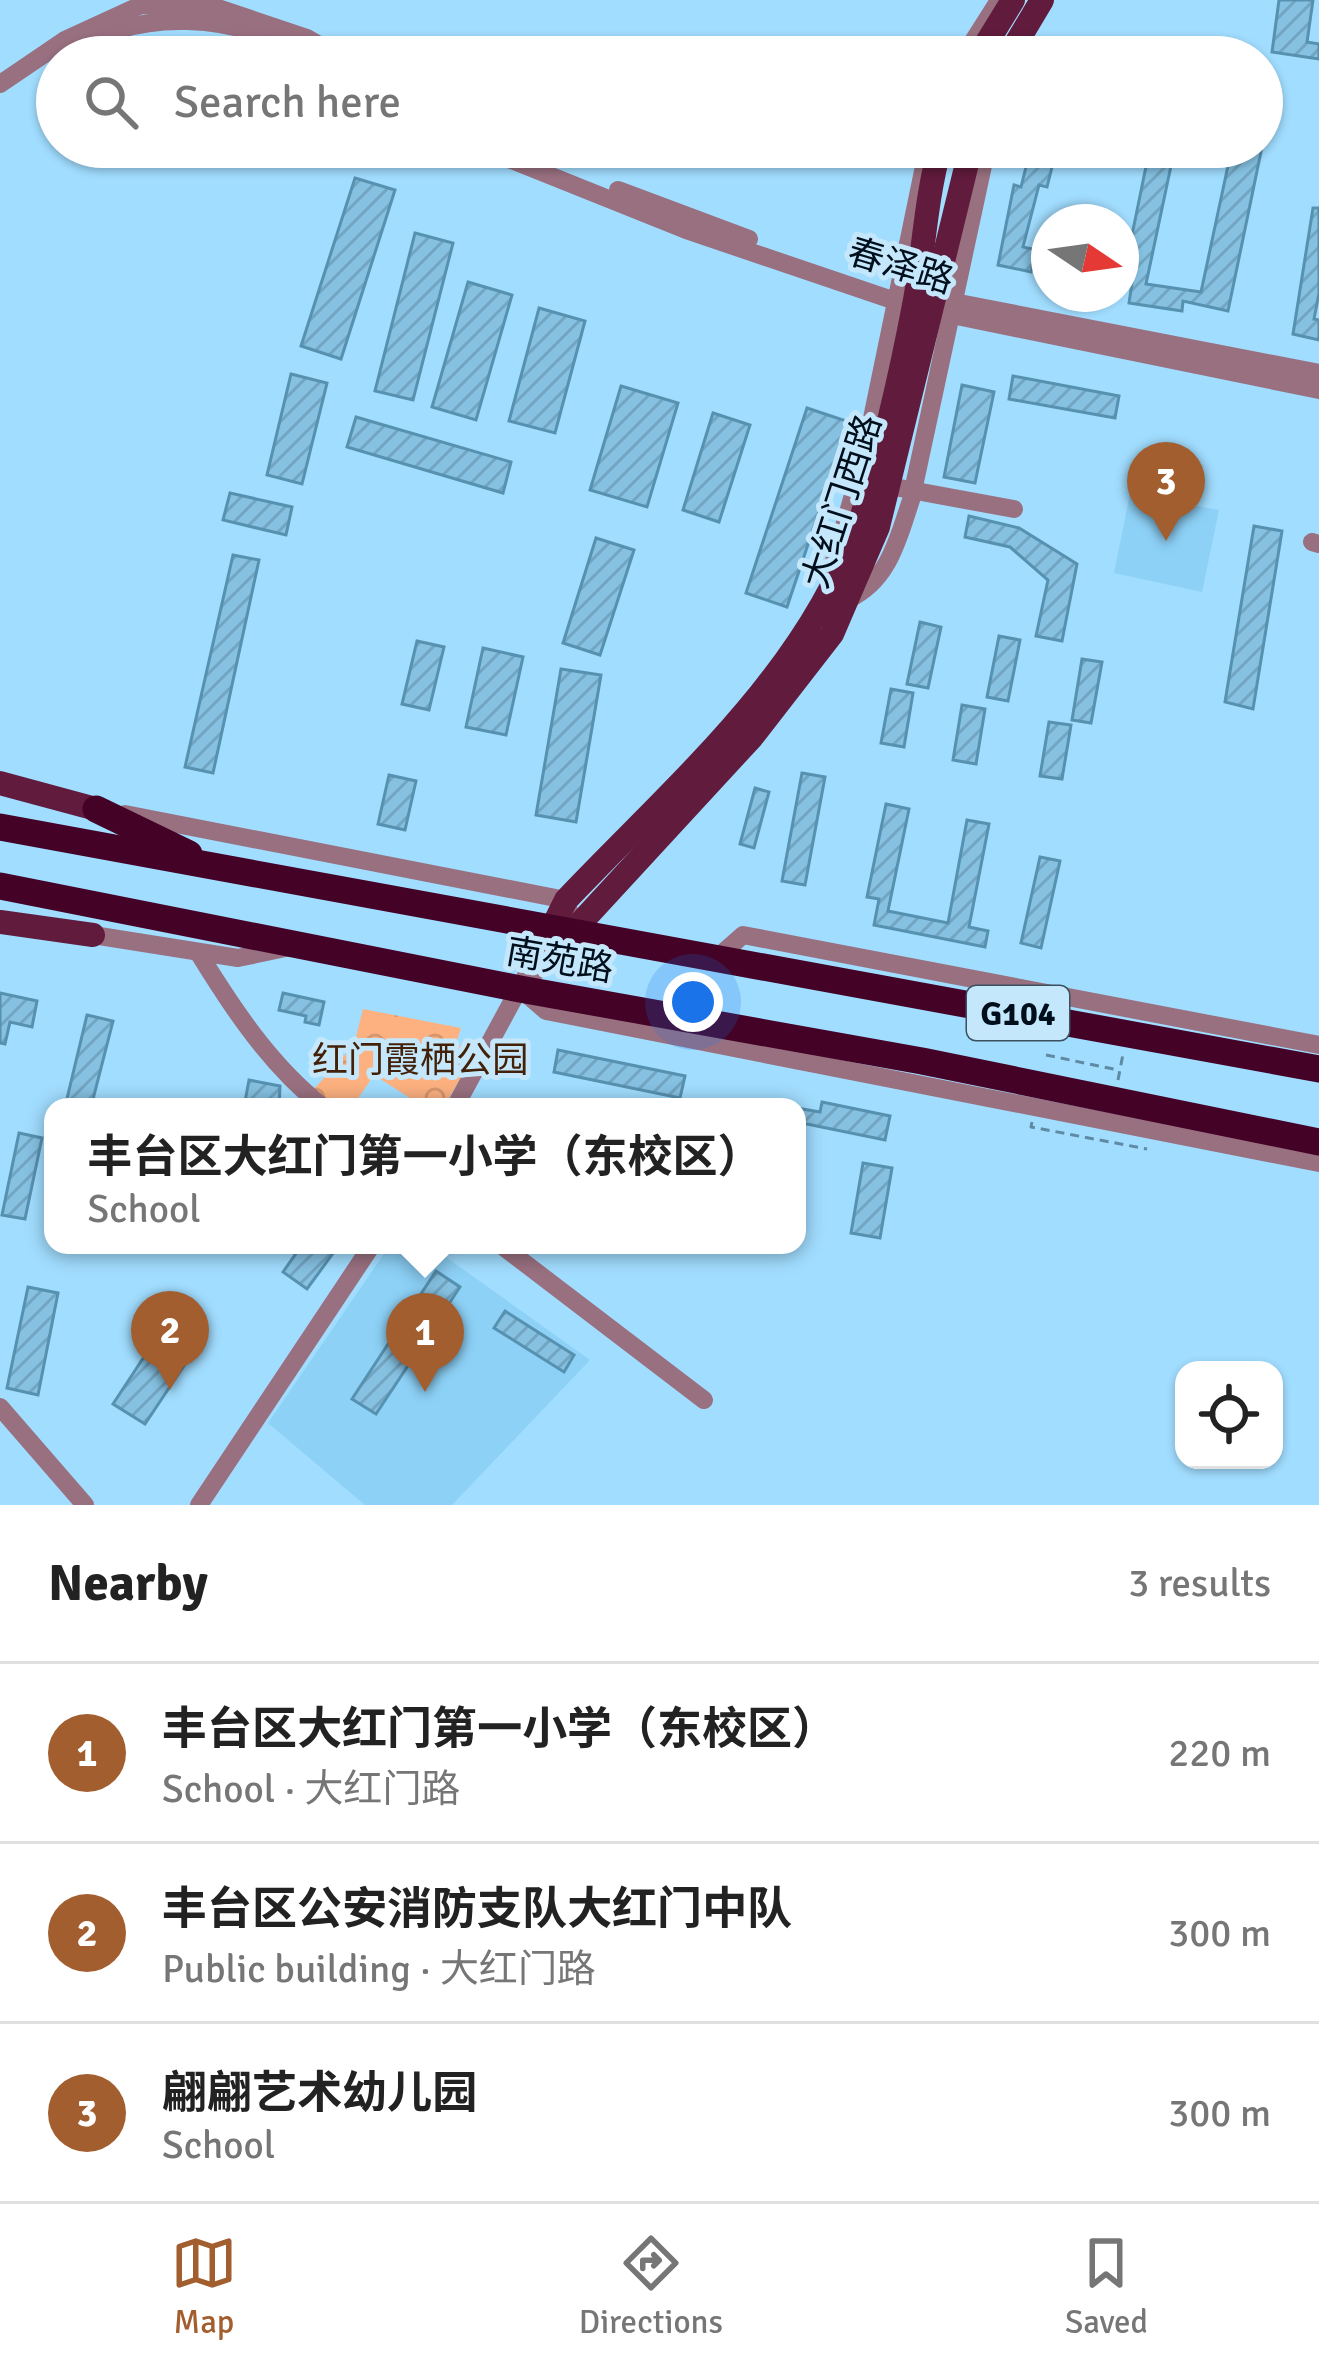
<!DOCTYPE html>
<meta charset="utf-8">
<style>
:root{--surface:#fff;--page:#f6f6f6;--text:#222;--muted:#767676;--line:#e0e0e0;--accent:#a25e2e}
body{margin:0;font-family:Signika,"Noto Sans SC",sans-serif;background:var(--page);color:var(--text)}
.controls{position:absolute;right:36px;bottom:36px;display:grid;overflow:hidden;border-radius:24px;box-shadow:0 3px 9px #0004}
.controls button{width:108px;height:108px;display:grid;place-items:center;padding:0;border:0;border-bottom:3px solid var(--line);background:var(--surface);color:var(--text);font:60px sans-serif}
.compass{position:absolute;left:1031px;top:204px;width:108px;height:108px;border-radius:50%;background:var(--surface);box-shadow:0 3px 9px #0004;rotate:103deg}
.you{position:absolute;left:693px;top:1002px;width:42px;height:42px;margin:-30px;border:9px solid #fff;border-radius:50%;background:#1a73e8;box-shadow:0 0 0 18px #1a73e833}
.badge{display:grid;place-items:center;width:78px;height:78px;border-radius:50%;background:var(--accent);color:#fff;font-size:39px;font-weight:700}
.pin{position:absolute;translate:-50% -99px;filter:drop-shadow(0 3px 6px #0008)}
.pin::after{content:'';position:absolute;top:63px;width:42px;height:36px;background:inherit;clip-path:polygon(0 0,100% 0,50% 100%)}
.popup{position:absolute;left:44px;top:1098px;width:762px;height:156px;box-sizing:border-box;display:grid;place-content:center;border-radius:24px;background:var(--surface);filter:drop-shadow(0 3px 9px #0005);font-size:39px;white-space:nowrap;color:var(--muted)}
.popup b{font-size:45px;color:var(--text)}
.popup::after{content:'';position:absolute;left:50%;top:100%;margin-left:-24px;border:24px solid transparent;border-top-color:var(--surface)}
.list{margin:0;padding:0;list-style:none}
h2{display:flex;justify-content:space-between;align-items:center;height:156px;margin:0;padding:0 48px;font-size:51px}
h2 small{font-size:39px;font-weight:400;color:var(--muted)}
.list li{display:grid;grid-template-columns:78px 1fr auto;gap:36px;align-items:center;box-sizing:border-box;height:180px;padding:0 48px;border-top:3px solid var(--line)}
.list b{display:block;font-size:45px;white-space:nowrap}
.list p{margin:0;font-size:39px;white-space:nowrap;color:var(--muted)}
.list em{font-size:39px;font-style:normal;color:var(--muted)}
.icon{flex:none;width:66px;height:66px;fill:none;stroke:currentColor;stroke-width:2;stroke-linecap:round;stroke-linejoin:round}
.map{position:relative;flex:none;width:1319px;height:1505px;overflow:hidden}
.search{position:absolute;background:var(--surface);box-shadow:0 3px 9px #0004;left:36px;right:36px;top:36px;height:132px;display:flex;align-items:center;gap:30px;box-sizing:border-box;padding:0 42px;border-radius:66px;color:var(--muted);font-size:45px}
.sheet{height:696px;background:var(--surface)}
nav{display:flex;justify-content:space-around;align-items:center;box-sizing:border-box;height:168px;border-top:3px solid var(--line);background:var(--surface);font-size:33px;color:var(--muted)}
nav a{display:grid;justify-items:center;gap:6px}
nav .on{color:var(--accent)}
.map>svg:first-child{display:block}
</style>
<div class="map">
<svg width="1319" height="1505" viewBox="0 0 1319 1505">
<defs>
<pattern id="park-crowns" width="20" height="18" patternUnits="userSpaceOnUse" patternTransform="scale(3)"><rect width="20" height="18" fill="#fdb180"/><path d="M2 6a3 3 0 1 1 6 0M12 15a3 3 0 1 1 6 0" fill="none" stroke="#d7976e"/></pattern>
<pattern id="building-hatch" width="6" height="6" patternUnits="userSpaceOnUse" patternTransform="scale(3)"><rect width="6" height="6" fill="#86c1e2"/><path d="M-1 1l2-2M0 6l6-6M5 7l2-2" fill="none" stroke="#72a5c1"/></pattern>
</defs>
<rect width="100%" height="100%" fill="#a1ddff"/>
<g fill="#8dd1f7">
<polygon points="1130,494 1219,510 1202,592 1114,573"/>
<polygon points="390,1245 429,1245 590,1360 452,1505 365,1505 268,1423"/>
</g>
<polygon fill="url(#park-crowns)" points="363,1009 461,1028 456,1043 474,1054 444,1107 424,1107 374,1075 352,1107 335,1107 313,1090 354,1045"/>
<g fill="url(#building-hatch)" stroke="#5791b0" stroke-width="3">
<polygon points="1279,0 1313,0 1307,42 1319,44 1319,59 1272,52"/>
<polygon points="1031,147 1057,147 1047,187 1039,185 1023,247 1036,250 1031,272 998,265 1014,185 1021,187"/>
<polygon points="1150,147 1175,147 1146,284 1201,292 1232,147 1262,147 1228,311 1183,301 1182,311 1129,303 1133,276 1124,274"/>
<polygon points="355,178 395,190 341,359 301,346"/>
<polygon points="1313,208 1319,208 1319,293 1314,319 1319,320 1319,340 1293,334"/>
<polygon points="415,233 453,243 413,400 375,391"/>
<polygon points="468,282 512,295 476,420 432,407"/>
<polygon points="539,308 585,321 555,433 509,421"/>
<polygon points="291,374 327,383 302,484 267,475"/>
<polygon points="1013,376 1119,396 1115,418 1009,399"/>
<polygon points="962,385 994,392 975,483 944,477"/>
<polygon points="621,386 678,403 647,507 590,490"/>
<polygon points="807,408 849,422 787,607 746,593"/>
<polygon points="713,413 750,425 719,522 683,510"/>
<polygon points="356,417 511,462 503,493 347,447"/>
<polygon points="230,493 292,507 286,535 223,520"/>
<polygon points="969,516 1019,528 1077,564 1062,641 1036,636 1048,580 1010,547 965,537"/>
<polygon points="1254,526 1282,531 1253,709 1225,702"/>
<polygon points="596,538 634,550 600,655 563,643"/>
<polygon points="233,555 259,560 213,773 185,767"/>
<polygon points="920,622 941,627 928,688 907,684"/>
<polygon points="999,636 1020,640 1008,701 987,697"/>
<polygon points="417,641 444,647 429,710 402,704"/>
<polygon points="483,648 523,657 506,735 466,727"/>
<polygon points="1082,659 1102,662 1091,723 1072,720"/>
<polygon points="561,669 601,675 576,822 536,815"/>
<polygon points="891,689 913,693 904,747 881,743"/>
<polygon points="962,705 985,709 976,764 953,760"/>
<polygon points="1049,722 1071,725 1062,779 1040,776"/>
<polygon points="802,773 825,777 805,885 782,881"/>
<polygon points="389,775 416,781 405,830 378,824"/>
<polygon points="755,788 769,792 754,848 740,844"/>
<polygon points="886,804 909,809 888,911 948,923 967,820 989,824 969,927 988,931 985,947 874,925 879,899 867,897"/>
<polygon points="1040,857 1060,861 1041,948 1021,943"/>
<polygon points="0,993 37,1001 32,1027 10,1022 5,1044 0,1043"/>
<polygon points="283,993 324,1002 319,1025 305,1022 306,1016 279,1010"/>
<polygon points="87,1015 113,1021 91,1107 65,1107"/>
<polygon points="558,1050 685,1076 680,1098 554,1072"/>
<polygon points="249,1080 280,1086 279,1107 244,1107"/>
<polygon points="822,1102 890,1116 885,1140 797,1122 797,1108 820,1112"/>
<polygon points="19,1133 42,1138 25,1219 2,1215"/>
<polygon points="863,1163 892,1168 880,1238 851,1233"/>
<polygon points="302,1245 339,1245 307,1289 283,1272"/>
<polygon points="436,1271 460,1287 376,1414 352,1399"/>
<polygon points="28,1287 58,1293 38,1395 7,1388"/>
<polygon points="505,1311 574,1355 564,1372 494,1328"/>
<polygon points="159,1334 191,1355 145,1424 113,1404"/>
</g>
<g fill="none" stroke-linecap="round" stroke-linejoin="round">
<g stroke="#608aa3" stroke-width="3" stroke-dasharray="9 6" stroke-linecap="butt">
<polyline points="1046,1055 1118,1070"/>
<polyline points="1118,1080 1123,1054"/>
<polyline points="1032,1122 1031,1127 1147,1149"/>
</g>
<g stroke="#997080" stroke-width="18">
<path d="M 62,57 C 139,4 235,14 314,57"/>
<polyline points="963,57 996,5 1010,4"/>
<polyline points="0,84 65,40 141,5 212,6 307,38 340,57"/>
<polyline points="479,147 686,230 913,307 1319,390"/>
<polyline points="618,190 749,239"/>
<polyline points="923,296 1319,373"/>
<polyline points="889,486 1014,509"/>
<polyline points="1312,542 1319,544"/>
<polyline points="834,561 864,457 928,147"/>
<path d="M 849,599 C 889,580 898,539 911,500 L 987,147"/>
<polyline points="125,814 566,900 574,930 520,989"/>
<polyline points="93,935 238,958 290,947"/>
<path d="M 198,952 C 233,1009 270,1065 323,1107"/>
<polyline points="718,957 743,935 1319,1045"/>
<polyline points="524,992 546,1011 1319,1163"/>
<polyline points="455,1107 553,926"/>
<polyline points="501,1245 704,1400"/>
<polyline points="0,1407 85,1505"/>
<polyline points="199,1505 372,1245"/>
</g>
<g stroke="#601b3d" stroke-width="24">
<polyline points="978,57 1013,0"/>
<polyline points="1008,57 1042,0"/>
<polyline points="0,783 96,809"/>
<polyline points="0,922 93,935"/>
<path d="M 553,926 L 566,900 C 672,788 803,678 857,530 C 882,459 901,374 915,300 C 924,248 926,198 940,147"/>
<polyline points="574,930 752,737 832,634 878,527 971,147"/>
</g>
<g stroke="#430226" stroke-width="27">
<polyline points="96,809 189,854"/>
<polyline points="0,827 1319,1069"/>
<polyline points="0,886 520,989 922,1061 1319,1142"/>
</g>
</g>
<g text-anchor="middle" stroke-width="10" stroke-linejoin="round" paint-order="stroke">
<rect fill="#c4e7fb" stroke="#3b505e" stroke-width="3" x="967" y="986" width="102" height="54" rx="9"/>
<g font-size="33" font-weight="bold" fill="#000f1b">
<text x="1018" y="1025">G104</text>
</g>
<g font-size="36" fill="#000f1b" stroke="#c4e7fb">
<text transform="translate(901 265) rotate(17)" y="13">春泽路</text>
<text transform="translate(841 501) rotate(-72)" y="13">大红门西路</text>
<text transform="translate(560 959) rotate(10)" y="13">南苑路</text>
</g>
<g font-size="36" fill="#422108" stroke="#c4e7fb">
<text x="420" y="1072">红门霞栖公园</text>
</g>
</g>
</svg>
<div class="controls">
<button><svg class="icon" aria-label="locate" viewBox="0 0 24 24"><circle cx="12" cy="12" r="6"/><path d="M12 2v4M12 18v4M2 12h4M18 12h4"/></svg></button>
</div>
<svg class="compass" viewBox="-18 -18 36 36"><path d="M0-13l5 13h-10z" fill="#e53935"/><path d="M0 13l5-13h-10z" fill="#767676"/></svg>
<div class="you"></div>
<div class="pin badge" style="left:425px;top:1392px">1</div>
<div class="popup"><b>丰台区大红门第一小学（东校区）</b>School</div>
<div class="pin badge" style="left:170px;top:1390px">2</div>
<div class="pin badge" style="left:1166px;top:541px">3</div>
<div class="search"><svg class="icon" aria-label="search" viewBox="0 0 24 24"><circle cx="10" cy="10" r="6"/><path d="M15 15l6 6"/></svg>Search here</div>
</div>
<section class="sheet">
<h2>Nearby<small>3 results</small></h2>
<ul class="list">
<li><span class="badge">1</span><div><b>丰台区大红门第一小学（东校区）</b><p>School · 大红门路</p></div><em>220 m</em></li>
<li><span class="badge">2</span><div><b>丰台区公安消防支队大红门中队</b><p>Public building · 大红门路</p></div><em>300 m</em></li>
<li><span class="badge">3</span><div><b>翩翩艺术幼儿园</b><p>School</p></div><em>300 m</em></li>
</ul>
</section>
<nav>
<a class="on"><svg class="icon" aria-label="map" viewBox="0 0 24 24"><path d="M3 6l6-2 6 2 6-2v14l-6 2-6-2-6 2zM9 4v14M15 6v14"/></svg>Map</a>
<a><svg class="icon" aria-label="directions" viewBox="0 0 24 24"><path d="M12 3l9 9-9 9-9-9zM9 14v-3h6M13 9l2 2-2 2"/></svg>Directions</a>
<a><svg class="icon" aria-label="saved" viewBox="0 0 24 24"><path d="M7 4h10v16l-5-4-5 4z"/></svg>Saved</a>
</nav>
